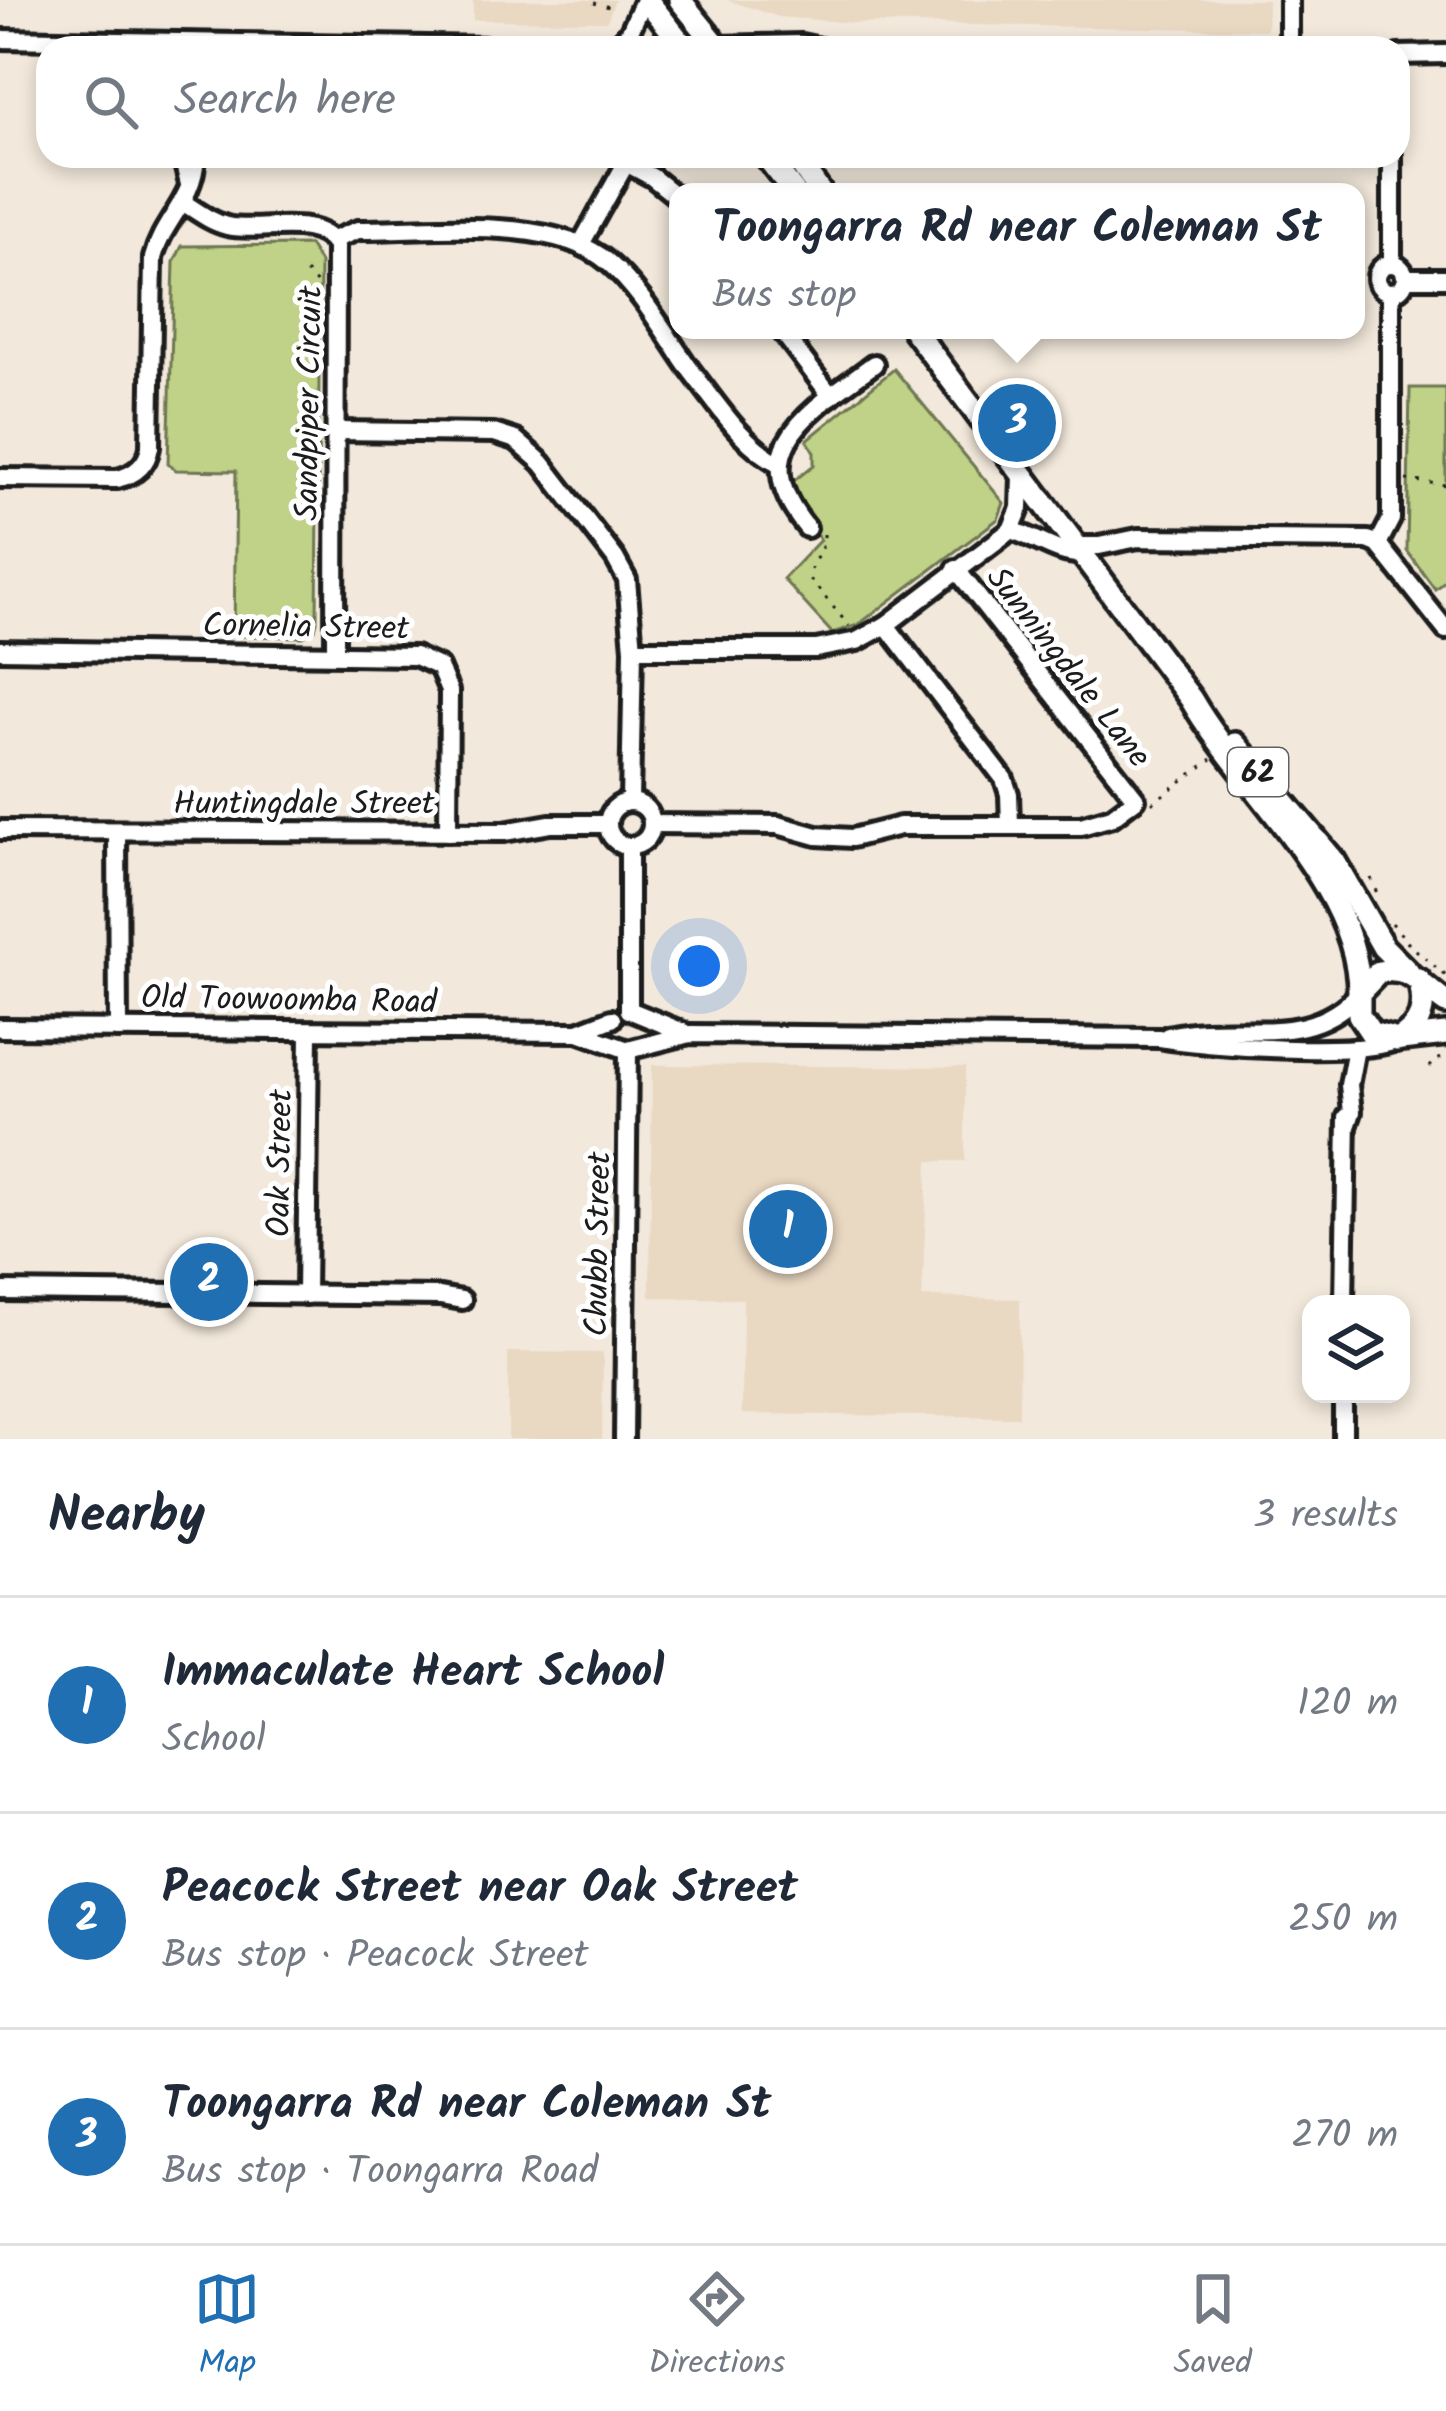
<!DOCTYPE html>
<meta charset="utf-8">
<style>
:root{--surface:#fff;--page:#f6f6f7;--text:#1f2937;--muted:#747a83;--line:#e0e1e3;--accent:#1f6fb2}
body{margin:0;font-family:Kalam,sans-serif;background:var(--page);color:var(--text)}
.controls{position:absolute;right:36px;bottom:36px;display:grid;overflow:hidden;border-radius:24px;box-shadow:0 6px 18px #0003}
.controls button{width:108px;height:108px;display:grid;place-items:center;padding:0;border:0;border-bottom:3px solid var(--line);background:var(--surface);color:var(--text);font:60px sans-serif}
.you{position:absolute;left:699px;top:966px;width:42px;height:42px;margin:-30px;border:9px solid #fff;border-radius:50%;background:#1a73e8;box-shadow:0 0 0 18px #1a73e833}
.badge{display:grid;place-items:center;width:78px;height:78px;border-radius:50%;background:var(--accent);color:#fff;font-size:39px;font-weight:700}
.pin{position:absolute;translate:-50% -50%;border:6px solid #fff;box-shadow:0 3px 12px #0006}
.popup{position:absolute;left:669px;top:183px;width:696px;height:156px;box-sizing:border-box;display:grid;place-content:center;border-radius:24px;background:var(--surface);filter:drop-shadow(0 3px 9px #0005);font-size:39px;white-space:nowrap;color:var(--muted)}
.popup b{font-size:45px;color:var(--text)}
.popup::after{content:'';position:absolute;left:50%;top:100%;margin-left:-24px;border:24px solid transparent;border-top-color:var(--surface)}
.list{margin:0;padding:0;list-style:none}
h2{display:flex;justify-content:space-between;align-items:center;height:156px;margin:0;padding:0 48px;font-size:51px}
h2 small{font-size:39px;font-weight:400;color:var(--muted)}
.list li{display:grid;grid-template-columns:78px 1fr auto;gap:36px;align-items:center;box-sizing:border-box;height:216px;padding:0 48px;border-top:3px solid var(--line)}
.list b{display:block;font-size:45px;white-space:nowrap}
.list p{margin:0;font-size:39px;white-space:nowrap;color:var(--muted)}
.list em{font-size:39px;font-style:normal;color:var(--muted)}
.icon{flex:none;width:66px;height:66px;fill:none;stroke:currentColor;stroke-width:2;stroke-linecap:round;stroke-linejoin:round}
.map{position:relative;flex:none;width:1446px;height:1439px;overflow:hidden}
.search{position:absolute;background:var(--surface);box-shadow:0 6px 18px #0003;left:36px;right:36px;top:36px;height:132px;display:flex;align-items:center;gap:30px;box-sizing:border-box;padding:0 42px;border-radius:36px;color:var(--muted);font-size:45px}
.sheet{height:804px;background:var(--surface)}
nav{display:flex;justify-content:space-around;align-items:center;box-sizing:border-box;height:168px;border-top:3px solid var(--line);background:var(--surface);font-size:33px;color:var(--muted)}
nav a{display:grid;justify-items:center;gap:6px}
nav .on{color:var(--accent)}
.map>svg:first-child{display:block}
</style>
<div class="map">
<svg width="1446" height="1439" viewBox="0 0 1446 1439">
<rect width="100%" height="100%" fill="#f2e8db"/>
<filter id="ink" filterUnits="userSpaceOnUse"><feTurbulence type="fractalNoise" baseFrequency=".00833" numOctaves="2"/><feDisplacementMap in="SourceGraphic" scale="24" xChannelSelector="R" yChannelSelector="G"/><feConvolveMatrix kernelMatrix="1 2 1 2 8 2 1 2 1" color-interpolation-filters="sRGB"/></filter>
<g filter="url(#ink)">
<g fill="#e9d8c2">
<polygon points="473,0 615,0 607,21 473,20"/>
<polygon points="727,0 1268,0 1267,30 854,23 779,17"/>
<polygon points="652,1065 965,1067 965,1161 928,1161 922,1297 1020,1299 1019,1417 742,1414 743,1299 650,1297"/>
<polygon points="508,1352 603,1353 602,1439 508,1439"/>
</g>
<g fill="#bfd287" stroke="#6e7752" stroke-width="3">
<polygon points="309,245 320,263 317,622 315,630 303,637 234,636 236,471 176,470 168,464 174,262 182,246"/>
<polygon points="894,369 1004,503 998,519 858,625 832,633 783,579 820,540 797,503 791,483 814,465 814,452 807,440"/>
<polygon points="1410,388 1446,388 1446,580 1435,589 1407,551"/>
</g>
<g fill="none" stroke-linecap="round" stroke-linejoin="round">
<defs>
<g id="minor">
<polyline points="1289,0 1289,48"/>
<polyline points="0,39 549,48"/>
<polyline points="718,46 801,44 820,48"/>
<polyline points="612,48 629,33 644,0"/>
<polyline points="1398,55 1446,54"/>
<polyline points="182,156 189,184"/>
<polyline points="1392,156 1392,264"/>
<polyline points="626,163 652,177 678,198"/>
<path d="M 184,203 C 198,212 211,222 227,226 C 260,234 316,213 336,246 L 335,654"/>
<path d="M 333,240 L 358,230 C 429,230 554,215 608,262 C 642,291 666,336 692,372 C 717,404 743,446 780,464"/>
<polyline points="581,244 630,156"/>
<circle cx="1391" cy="278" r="14"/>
<polyline points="1406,278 1446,278"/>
<polyline points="781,330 831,396"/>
<polyline points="337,431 494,433 516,440 542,463 615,558 627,580 633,649 630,801"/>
<path d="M 0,478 L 117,479 C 135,475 147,465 150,447 L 153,258 C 163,219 194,201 196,156"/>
<path d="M 807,528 C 741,448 812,410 874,364"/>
<path d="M 1011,530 C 1033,536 1060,556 1081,554"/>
<polyline points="1378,544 1391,519 1391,292"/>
<polyline points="1378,544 1446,630"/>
<polyline points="1075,546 1099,546 1138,538 1368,540 1378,544"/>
<polyline points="886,625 1004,779 1009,794 1010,826"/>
<polyline points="633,649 816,649 857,641 886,625 1011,530 1020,508 1021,475"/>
<polyline points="0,650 415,656 439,667 449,691 448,832"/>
<circle cx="630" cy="824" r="22"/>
<polyline points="653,824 778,825 817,836 852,838 900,826 1081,826 1112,817 1136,799 956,569"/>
<polyline points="0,830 504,832 550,824 607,824"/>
<polyline points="117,831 118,1029"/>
<polyline points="629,1010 629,846"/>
<polyline points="629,1010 683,1032"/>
<polyline points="0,1028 578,1032 612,1019"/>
<path d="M 578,1032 L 628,1050 L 690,1034 L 1159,1038 C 1201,1046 1365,1058 1400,1039"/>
<path d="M 1168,1036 C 1239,1019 1306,1052 1359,993"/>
<polyline points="1348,1124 1352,1112 1349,1085 1356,1048"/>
<polyline points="0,1291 440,1296 462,1300"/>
<polyline points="306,1295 309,1032"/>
<polyline points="1344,1304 1347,1117"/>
<polyline points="624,1439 628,1050"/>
<polyline points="1343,1439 1343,1394"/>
</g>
<g id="major">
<polyline points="647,0 685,48"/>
<polyline points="680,0 719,48"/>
<polyline points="766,156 794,192"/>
<polyline points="795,156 820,192"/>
<path d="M 914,330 L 1191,699 C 1243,789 1359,886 1359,992"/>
<polyline points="1235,744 1334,861 1383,947 1408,972"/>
<path d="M 1419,980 C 1427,1007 1422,1027 1397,1040 L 1371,1033 L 1359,1015 L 1359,993 L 1379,972 C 1411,965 1422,987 1446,1003"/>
<polyline points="1401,1039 1446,1034"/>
</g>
</defs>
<use href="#minor" stroke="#1c1c1c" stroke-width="26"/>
<use href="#major" stroke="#1c1c1c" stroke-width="30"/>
<g stroke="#1c1c1c" stroke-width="3" stroke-dasharray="3 9" stroke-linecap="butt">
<polyline points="594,3 613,8"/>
<polyline points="306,272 321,288"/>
<polyline points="1406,480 1446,485"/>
<path d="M 824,534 C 825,553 809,561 810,579 L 849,626"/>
<polyline points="1152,803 1212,759"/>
<polyline points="1371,878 1379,899"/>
<polyline points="1392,923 1409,944 1446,976"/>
<polyline points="1430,1067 1435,1060 1446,1057"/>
</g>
<use href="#minor" stroke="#fff" stroke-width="16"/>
<use href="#major" stroke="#fff" stroke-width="21"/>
</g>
</g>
<g text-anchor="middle" stroke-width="10" stroke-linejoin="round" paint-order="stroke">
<rect fill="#fff" stroke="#606060" stroke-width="3" x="1228" y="748" width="60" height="48" rx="9"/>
<g font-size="30" font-weight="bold" fill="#1c1c1c">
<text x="1258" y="782">62</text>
</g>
<g font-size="33" fill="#1c1c1c" stroke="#fff">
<text transform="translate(307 403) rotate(-89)" y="12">Sandpiper Circuit</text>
<text transform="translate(306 625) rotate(1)" y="12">Cornelia Street</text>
<text transform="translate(1070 666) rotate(52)" y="12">Sunningdale Lane</text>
<text x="304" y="814">Huntingdale Street</text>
<text transform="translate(289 998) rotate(1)" y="12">Old Toowoomba Road</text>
<text transform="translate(278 1163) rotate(-89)" y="12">Oak Street</text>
<text transform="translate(596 1244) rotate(-89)" y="12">Chubb Street</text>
</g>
</g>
</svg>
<div class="controls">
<button><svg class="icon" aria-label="layers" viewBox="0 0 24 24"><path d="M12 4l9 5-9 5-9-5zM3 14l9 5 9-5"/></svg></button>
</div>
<div class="you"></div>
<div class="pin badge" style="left:788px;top:1229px">1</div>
<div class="pin badge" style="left:209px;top:1282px">2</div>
<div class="pin badge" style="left:1017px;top:423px">3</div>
<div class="popup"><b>Toongarra Rd near Coleman St</b>Bus stop</div>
<div class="search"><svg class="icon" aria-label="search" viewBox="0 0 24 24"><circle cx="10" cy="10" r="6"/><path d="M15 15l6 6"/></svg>Search here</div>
</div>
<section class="sheet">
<h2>Nearby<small>3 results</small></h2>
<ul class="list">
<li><span class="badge">1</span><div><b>Immaculate Heart School</b><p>School</p></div><em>120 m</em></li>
<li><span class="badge">2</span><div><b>Peacock Street near Oak Street</b><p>Bus stop · Peacock Street</p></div><em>250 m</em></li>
<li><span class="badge">3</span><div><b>Toongarra Rd near Coleman St</b><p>Bus stop · Toongarra Road</p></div><em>270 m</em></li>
</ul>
</section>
<nav>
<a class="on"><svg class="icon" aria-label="map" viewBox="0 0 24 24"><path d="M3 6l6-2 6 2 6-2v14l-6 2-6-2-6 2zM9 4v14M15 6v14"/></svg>Map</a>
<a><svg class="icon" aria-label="directions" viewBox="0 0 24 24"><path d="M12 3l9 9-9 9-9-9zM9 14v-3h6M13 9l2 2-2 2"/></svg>Directions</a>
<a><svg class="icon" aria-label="saved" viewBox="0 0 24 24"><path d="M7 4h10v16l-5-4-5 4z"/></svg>Saved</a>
</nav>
